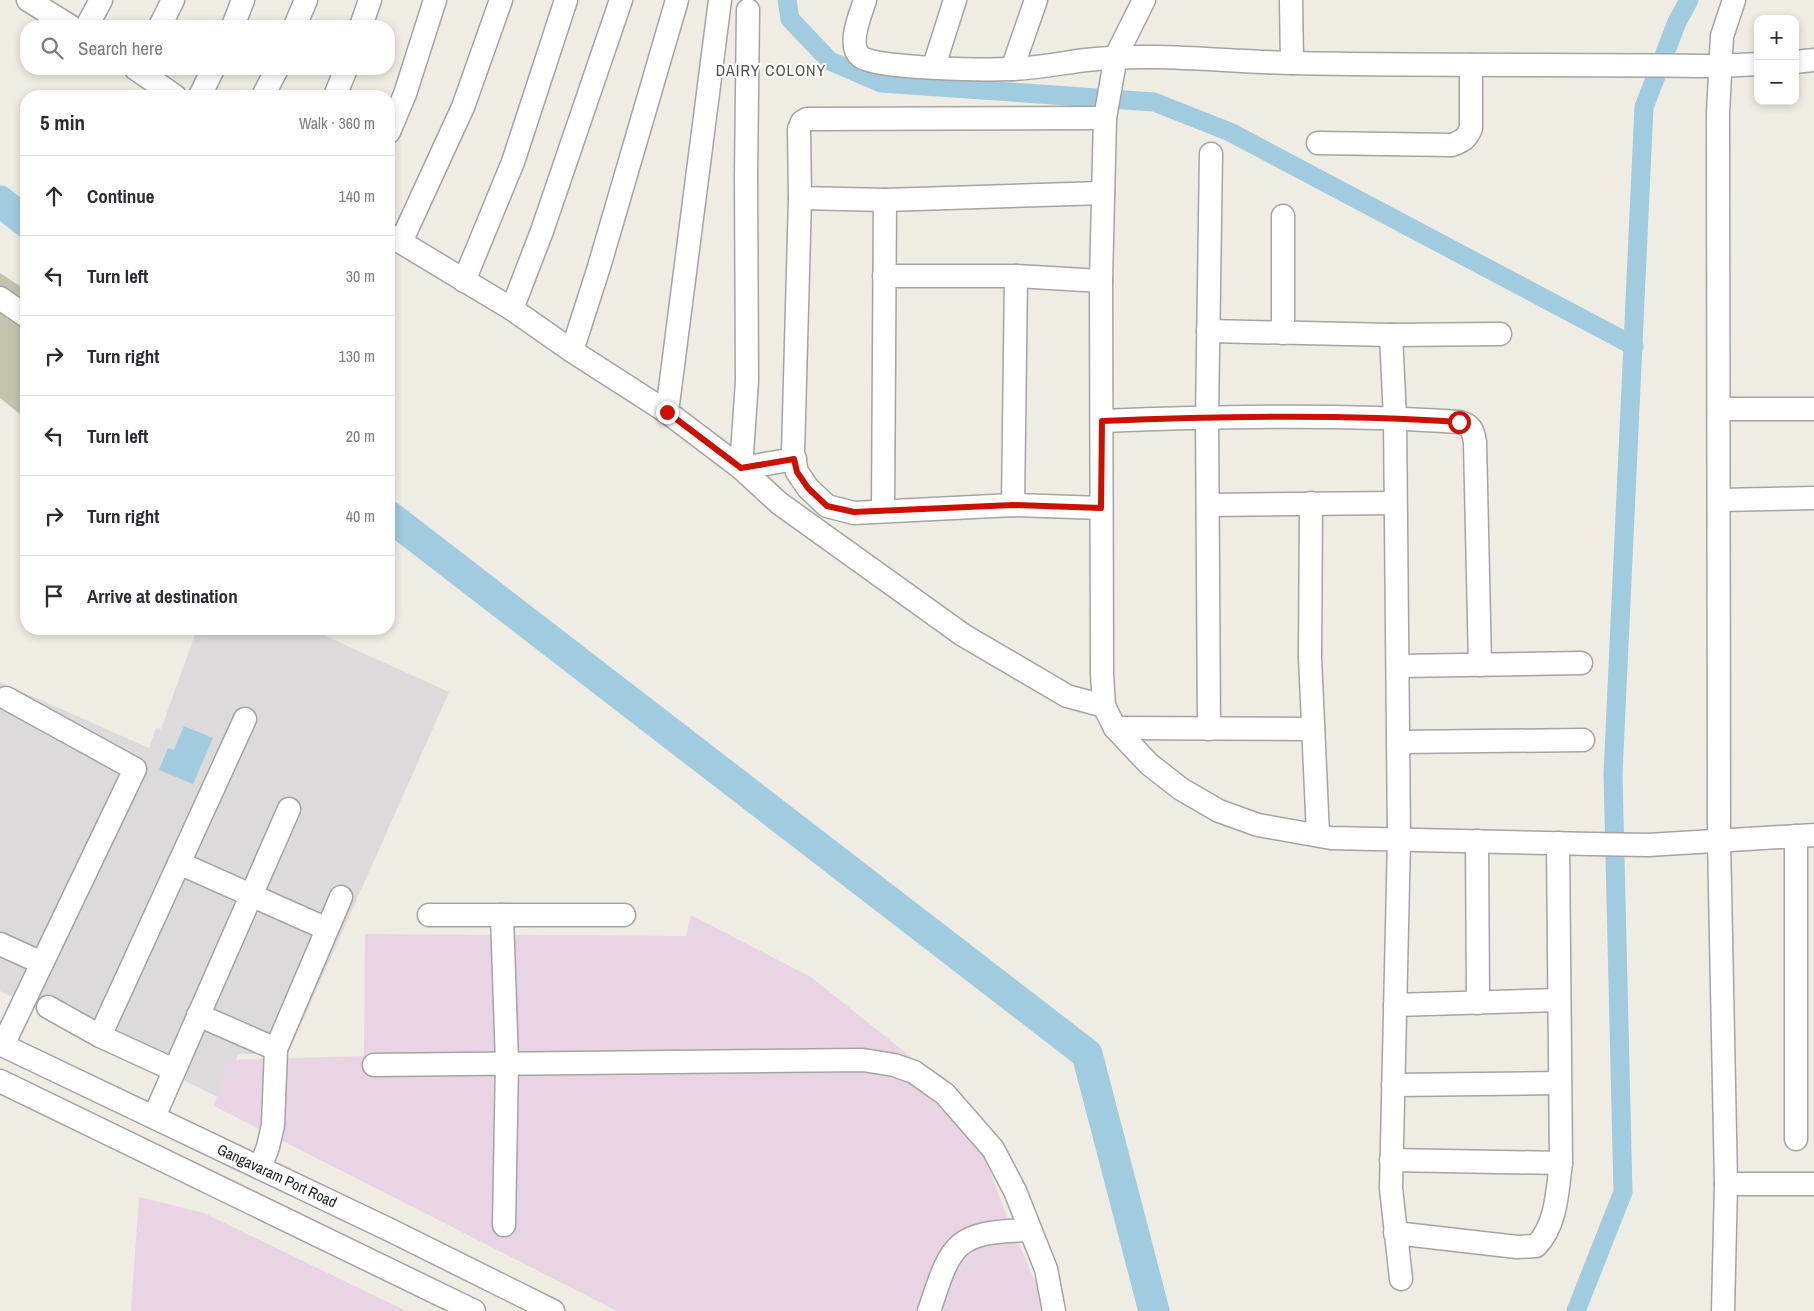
<!DOCTYPE html>
<meta charset="utf-8">
<style>
:root{--surface:#fff;--page:#f2f2f3;--text:#2b2b33;--muted:#7c7c81;--line:#e1e1e2}
body{margin:0;font-family:"Archivo Narrow",sans-serif;background:var(--page);color:var(--text)}
.controls{position:absolute;right:15px;top:15px;display:grid;overflow:hidden;border-radius:10px;box-shadow:0 2px 8px #0003}
.controls button{width:45px;height:45px;display:grid;place-items:center;padding:0;border:0;border-bottom:1px solid var(--line);background:var(--surface);color:var(--text);font:25px sans-serif}
.stop{position:absolute;width:15px;height:15px;margin:-11px;border:4px solid #cb1000;border-radius:50%;background:#fff}
.stop.end{background:#cb1000;border-color:#fff;box-shadow:0 1px 5px #0008}
.list{margin:0;padding:0;list-style:none}
h2{display:flex;justify-content:space-between;align-items:center;height:65px;margin:0;padding:0 20px;font-size:21px}
h2 small{font-size:16px;font-weight:400;color:var(--muted)}
.list li{display:grid;grid-template-columns:32px 1fr auto;gap:15px;align-items:center;box-sizing:border-box;height:80px;padding:0 20px;border-top:1px solid var(--line)}
.list b{display:block;font-size:19px;white-space:nowrap}
.list em{font-size:16px;font-style:normal;color:var(--muted)}
.icon{flex:none;width:28px;height:28px;fill:none;stroke:currentColor;stroke-width:2;stroke-linecap:round;stroke-linejoin:round}
.map{position:relative;flex:none;width:1814px;height:1311px;overflow:hidden}
.search{position:absolute;background:var(--surface);box-shadow:0 2px 8px #0003;left:20px;top:20px;width:375px;height:55px;display:flex;align-items:center;gap:12px;box-sizing:border-box;padding:0 18px;border-radius:20px;color:var(--muted);font-size:19px}
.panel{position:absolute;background:var(--surface);box-shadow:0 2px 8px #0003;left:20px;top:90px;width:375px;height:545px;border-radius:20px}
.map>svg:first-child{display:block}
</style>
<div class="map">
<svg width="1814" height="1311" viewBox="0 0 1814 1311">
<rect width="100%" height="100%" fill="#efece3"/>
<polygon fill="#dcdada" points="197,629 310,629 449,692 288,1054 238,1054 224,1100 0,991 0,682 149,748 156,728 161,729"/>
<g fill="#e9d4e3">
<polygon points="691,915 811,977 961,1097 1008,1219 1048,1311 617,1311 214,1106 228,1060 364,1056 365,934 686,936"/>
<polygon points="139,1197 204,1213 406,1311 131,1311"/>
</g>
<polygon fill="#c2c4ae" points="0,273 26,290 26,419 0,398"/>
<polygon fill="#a1ccdf" points="184,726 213,738 193,784 159,770 168,748 174,750"/>
<g fill="none" stroke-linecap="round" stroke-linejoin="round">
<g stroke="#a1ccdf" stroke-width="19">
<polyline points="787,0 790,19 830,61 881,83 1154,102 1230,132 1634,346"/>
<polyline points="1576,1311 1623,1192 1613,774 1644,107 1677,22 1689,0"/>
</g>
<g stroke="#a1ccdf" stroke-width="31">
<polyline points="0,201 26,222"/>
<polyline points="389,516 1087,1054 1154,1311"/>
</g>
<defs>
<g id="minor">
<polyline points="28,0 70,26"/>
<path d="M 865,0 C 861,14 846,45 861,57 C 877,69 988,70 1012,69 C 1037,68 1062,63 1086,60 C 1154,52 1225,62 1294,63 C 1436,66 1577,64 1719,66 L 1758,64"/>
<polyline points="1144,0 1116,56 1105,118 1101,281 1102,673 1104,706 1115,728 1149,764 1181,789 1219,811 1258,825 1331,838 1592,844 1648,845 1814,835"/>
<polyline points="1291,0 1292,63"/>
<polyline points="748,10 746,175 747,381 741,468 795,459"/>
<polyline points="87,26 101,0"/>
<polyline points="160,26 173,0"/>
<polyline points="233,26 243,0"/>
<polyline points="295,26 306,0"/>
<polyline points="361,26 370,0"/>
<polyline points="1795,62 1814,60"/>
<polyline points="934,66 955,0"/>
<polyline points="136,69 175,96"/>
<polyline points="1012,69 1036,0"/>
<polyline points="200,96 213,69"/>
<polyline points="263,96 277,69"/>
<polyline points="335,96 346,69"/>
<polyline points="389,132 405,94 435,0"/>
<path d="M 1318,143 L 1452,145 C 1462,141 1467,139 1471,128 L 1471,65"/>
<polyline points="800,198 885,200 1103,193"/>
<polyline points="389,235 512,309 572,351 667,412 741,468 779,503 963,635 1067,696 1104,706"/>
<polyline points="401,242 463,107 501,0"/>
<polyline points="884,276 1016,276 1101,281"/>
<polyline points="464,281 513,162 566,0"/>
<polyline points="0,298 26,316"/>
<polyline points="512,309 542,231 621,0"/>
<polyline points="1208,331 1391,335 1500,334"/>
<polyline points="1283,333 1283,216"/>
<polyline points="1391,335 1395,418 1399,839 1391,1188 1401,1279"/>
<polyline points="572,351 599,267 677,0"/>
<polyline points="1719,409 1814,409"/>
<polyline points="667,412 720,0"/>
<path d="M 1102,421 C 1221,416 1340,414 1459,422 C 1471,425 1473,430 1475,442 L 1480,665"/>
<polyline points="1720,500 1814,498"/>
<polyline points="1311,503 1310,657 1318,835"/>
<polyline points="1013,505 1016,276"/>
<polyline points="1209,505 1395,503"/>
<polyline points="1101,508 1013,505 854,513 827,506 808,488 797,472 793,453 800,198 799,129 802,122 807,119 1105,118"/>
<polyline points="883,511 885,200"/>
<polyline points="1399,666 1581,663"/>
<polyline points="1115,728 1313,729"/>
<polyline points="1209,729 1207,417 1211,154"/>
<polyline points="1399,742 1583,740"/>
<polyline points="1796,836 1796,1139"/>
<polyline points="1477,841 1478,1003"/>
<polyline points="179,863 327,929"/>
<polyline points="429,915 624,915"/>
<polyline points="502,915 507,1063 504,1225"/>
<polyline points="0,944 42,963"/>
<polyline points="1395,1005 1559,1000"/>
<polyline points="48,1007 100,1036 174,1070"/>
<polyline points="198,1015 276,1049"/>
<polyline points="100,1036 245,719"/>
<polyline points="0,1044 390,1230 553,1311"/>
<polyline points="3,1045 135,769 6,698"/>
<polyline points="374,1065 863,1060 894,1065 914,1072 945,1094 993,1149 1015,1191 1046,1269 1054,1311"/>
<polyline points="0,1081 474,1311"/>
<polyline points="1393,1085 1560,1083"/>
<polyline points="154,1117 289,809"/>
<polyline points="1391,1160 1561,1163"/>
<polyline points="260,1168 268,1147 273,1125 276,1049 341,897"/>
<polyline points="1726,1184 1814,1184"/>
<path d="M 1395,1233 L 1517,1247 L 1536,1246 C 1557,1224 1557,1192 1561,1163 L 1558,843"/>
<path d="M 929,1311 C 952,1242 954,1232 1030,1230"/>
<polyline points="1723,1311 1726,1184 1719,839 1718,113 1722,36 1734,0"/>
</g>
</defs>
<use href="#minor" stroke="#a4a4a4" stroke-width="25"/>
<use href="#minor" stroke="#fff" stroke-width="22"/>
</g>
<g fill="none" stroke-linecap="round" stroke-linejoin="round">
<path stroke="#cb1000" stroke-width="6" d="M 667,412 L 741,468 L 794,459 L 797,472 L 808,488 L 827,506 L 854,512 L 1013,505 L 1101,508 L 1102,421 C 1221,416 1340,414 1459,422"/>
</g>
<g text-anchor="middle" stroke-width="4" stroke-linejoin="round" paint-order="stroke">
<g font-size="15" fill="#1d1d1d" stroke="#fff">
<text transform="translate(277 1176) rotate(25)" y="5">Gangavaram Port Road</text>
</g>
<g font-size="16" letter-spacing="1" fill="#505050" stroke="#fff">
<text x="771" y="76">DAIRY COLONY</text>
</g>
</g>
</svg>
<div class="controls">
<button>+</button>
<button>−</button>
</div>
<div class="stop" style="left:1459px;top:422px"></div>
<div class="stop end" style="left:667px;top:412px"></div>
<div class="search"><svg class="icon" aria-label="search" viewBox="0 0 24 24"><circle cx="10" cy="10" r="6"/><path d="M15 15l6 6"/></svg>Search here</div>
<section class="panel">
<h2>5 min<small>Walk · 360 m</small></h2>
<ul class="list">
<li><svg class="icon" aria-label="ahead" viewBox="0 0 24 24"><path d="M12 20V5M6 11l6-6 6 6"/></svg><div><b>Continue</b></div><em>140 m</em></li>
<li><svg class="icon" aria-label="left" viewBox="0 0 24 24"><path d="M17 20v-9H6M10 6l-5 5 5 5"/></svg><div><b>Turn left</b></div><em>30 m</em></li>
<li><svg class="icon" aria-label="right" viewBox="0 0 24 24"><path d="M7 20v-9h11M14 6l5 5-5 5"/></svg><div><b>Turn right</b></div><em>130 m</em></li>
<li><svg class="icon" aria-label="left" viewBox="0 0 24 24"><path d="M17 20v-9H6M10 6l-5 5 5 5"/></svg><div><b>Turn left</b></div><em>20 m</em></li>
<li><svg class="icon" aria-label="right" viewBox="0 0 24 24"><path d="M7 20v-9h11M14 6l5 5-5 5"/></svg><div><b>Turn right</b></div><em>40 m</em></li>
<li><svg class="icon" aria-label="arrive" viewBox="0 0 24 24"><path d="M6 21V4h12l-3 4 3 4H6"/></svg><div><b>Arrive at destination</b></div></li>
</ul>
</section>
</div>
